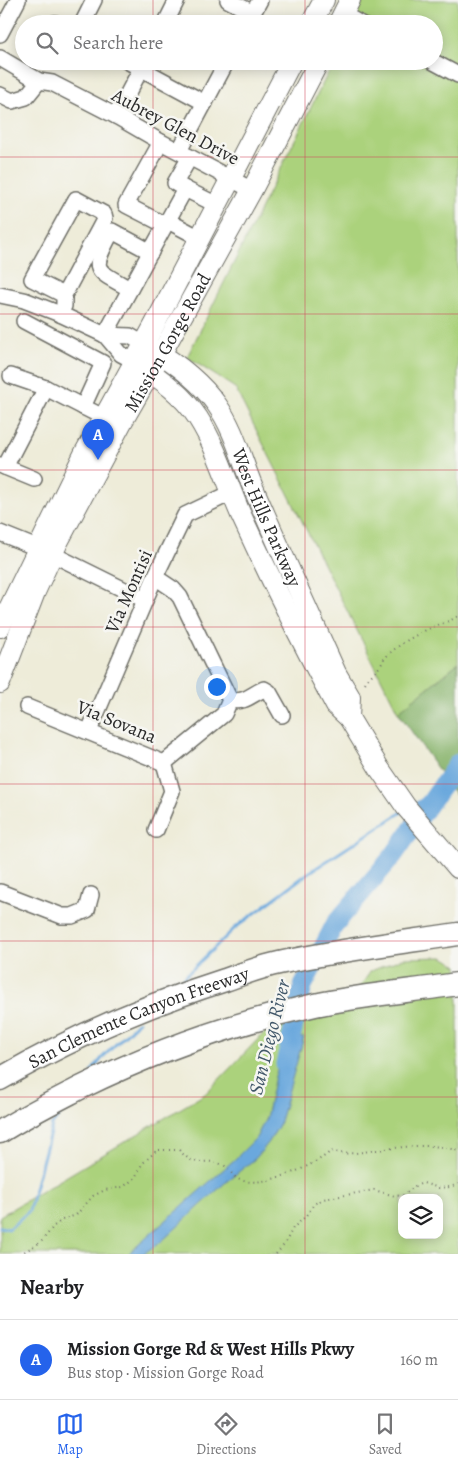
<!DOCTYPE html>
<meta charset="utf-8">
<style>
:root{--surface:#fff;--page:#f2f2f2;--text:#202124;--muted:#757577;--line:#e0e0e0;--accent:#2563eb}
body{margin:0;font-family:Alegreya,serif;background:var(--page);color:var(--text)}
.controls{position:absolute;right:15px;bottom:15px;display:grid;overflow:hidden;border-radius:10px;box-shadow:0 2px 12px #0003}
.controls button{width:45px;height:45px;display:grid;place-items:center;padding:0;border:0;border-bottom:1px solid var(--line);background:var(--surface);color:var(--text);font:25px sans-serif}
.you{position:absolute;left:216px;top:686px;width:18px;height:18px;margin:-12px;border:4px solid #fff;border-radius:50%;background:#1a73e8;box-shadow:0 0 0 8px #1a73e833}
.badge{display:grid;place-items:center;width:32px;height:32px;border-radius:50%;background:var(--accent);color:#fff;font-size:16px;font-weight:700}
.pin{position:absolute;translate:-50% -41px;filter:drop-shadow(0 1px 2px #0008)}
.pin::after{content:'';position:absolute;top:26px;width:18px;height:15px;background:inherit;clip-path:polygon(0 0,100% 0,50% 100%)}
.list{margin:0;padding:0;list-style:none}
h2{display:flex;justify-content:space-between;align-items:center;height:65px;margin:0;padding:0 20px;font-size:21px}
h2 small{font-size:16px;font-weight:400;color:var(--muted)}
.list li{display:grid;grid-template-columns:32px 1fr auto;gap:15px;align-items:center;box-sizing:border-box;height:80px;padding:0 20px;border-top:1px solid var(--line)}
.list b{display:block;font-size:19px;white-space:nowrap}
.list p{margin:0;font-size:16px;white-space:nowrap;color:var(--muted)}
.list em{font-size:16px;font-style:normal;color:var(--muted)}
.icon{flex:none;width:28px;height:28px;fill:none;stroke:currentColor;stroke-width:2;stroke-linecap:round;stroke-linejoin:round}
.map{position:relative;flex:none;width:458px;height:1254px;overflow:hidden}
.search{position:absolute;background:var(--surface);box-shadow:0 2px 12px #0003;left:15px;right:15px;top:15px;height:55px;display:flex;align-items:center;gap:12px;box-sizing:border-box;padding:0 18px;border-radius:28px;color:var(--muted);font-size:19px}
.sheet{height:145px;background:var(--surface)}
nav{display:flex;justify-content:space-around;align-items:center;box-sizing:border-box;height:70px;border-top:1px solid var(--line);background:var(--surface);font-size:14px;color:var(--muted)}
nav a{display:grid;justify-items:center;gap:2px}
nav .on{color:var(--accent)}
.map>svg:first-child{display:block}
</style>
<div class="map">
<svg width="458" height="1254" viewBox="0 0 458 1254">
<rect width="100%" height="100%" fill="#f6f6f2"/>
<filter id="ink" filterUnits="userSpaceOnUse"><feTurbulence type="fractalNoise" baseFrequency=".02" numOctaves="2"/><feDisplacementMap in="SourceGraphic" scale="10" xChannelSelector="R" yChannelSelector="G"/><feConvolveMatrix kernelMatrix="1 2 1 2 8 2 1 2 1" color-interpolation-filters="sRGB"/></filter>
<filter id="wash" filterUnits="userSpaceOnUse"><feTurbulence type="fractalNoise" baseFrequency=".0096" numOctaves="4" result="noise"/><feDisplacementMap in="SourceGraphic" scale="20" xChannelSelector="R" yChannelSelector="G"/><feGaussianBlur stdDeviation="1.12" result="paint"/><feColorMatrix in="noise" values="0 0 0 0 0 0 0 0 0 0 0 0 0 0 0 0 0 1.4 0 .05"/><feComposite in="paint" operator="in"/></filter>
<g filter="url(#wash)">
<rect width="100%" height="100%" fill="#eeecd9"/>
<g fill="#abd27c" stroke="#6b7e54" fill-rule="evenodd">
<polygon points="364,0 458,0 458,663 398,712 235,388 187,357 334,61 434,61 434,24 352,24"/>
<path d="M 443,957 L 458,966 L 458,1254 L 0,1254 L 0,1216 L 205,1094 L 266,1031 L 349,1002 L 371,971 L 403,958 ZM 402,1198 L 439,1198 L 439,1235 L 402,1235 Z"/>
</g>
<polygon fill="#88b46c" stroke="#5a704c" points="458,663 458,798 398,712"/>
<polygon fill="#6ba8dd" stroke="#4b6a84" points="304,1037 279,1125 269,1142 256,1158 226,1182 161,1242 143,1254 128,1254 234,1160 256,1138 266,1118 275,1076 286,1041"/>
<g fill="none" stroke-linecap="round" stroke-linejoin="round">
<g stroke="#6ba8dd" stroke-width="3">
<polyline points="414,805 439,788"/>
<polyline points="174,987 235,928 307,874 402,812"/>
<polyline points="92,1071 103,1057 139,1021"/>
<polyline points="0,1227 9,1229 29,1211 52,1125 66,1106"/>
</g>
<polyline stroke="#6ba8dd" stroke-width="19" points="285,1064 303,986 335,924 393,856 458,763"/>
</g>
</g>
<g filter="url(#ink)">
<g fill="none" stroke-linecap="round" stroke-linejoin="round">
<defs>
<g id="minor">
<polyline points="228,0 253,13"/>
<polyline points="343,14 361,24"/>
<polyline points="55,23 57,24"/>
<polyline points="82,24 94,0"/>
<polyline points="165,24 177,0"/>
<polyline points="247,24 260,0"/>
<polyline points="0,34 18,0"/>
<polyline points="0,58 39,81 52,83 116,116 161,142 252,190"/>
<polyline points="127,61 205,103"/>
<polyline points="432,61 458,75"/>
<polyline points="0,95 12,101 26,97 39,81"/>
<polyline points="116,116 145,61"/>
<polyline points="161,142 126,205 165,225"/>
<polyline points="179,151 227,61"/>
<polyline points="185,189 175,183 190,157"/>
<polyline points="168,221 200,238"/>
<path d="M 130,289 C 92,268 91,271 112,231 L 151,252"/>
<polyline points="0,295 24,300 60,314 105,335 130,336 144,344"/>
<polyline points="60,314 64,306 64,295 105,218 104,214 76,199 32,279 64,295"/>
<polyline points="24,321 103,363 83,407"/>
<polyline points="105,335 185,189 217,205"/>
<polyline points="105,335 121,354 134,361"/>
<polyline points="11,376 46,388 103,417"/>
<polyline points="0,465 34,479"/>
<polyline points="5,467 46,388"/>
<polyline points="0,533 52,554 145,600"/>
<path d="M 230,700 C 246,703 250,695 264,689 L 269,692 L 282,715"/>
<polyline points="27,707 164,763 224,714 230,700 180,597 173,589 155,577"/>
<polyline points="89,731 155,577 185,515 231,493"/>
<polyline points="156,830 172,791 164,763"/>
<polyline points="0,892 62,916 72,916 87,910 91,895"/>
</g>
<g id="major">
<polyline points="311,24 324,0"/>
<polyline points="338,24 350,0"/>
<path id="s1" d="M 151,348 C 176,363 200,381 217,405 C 234,429 241,458 252,485 C 279,548 308,610 336,673 L 350,697 L 349,718"/>
<path d="M 140,365 C 162,380 183,395 198,418 C 217,448 227,483 241,515 C 271,580 302,643 336,706 L 349,718 L 379,768 L 406,807 L 458,868"/>
<polyline points="0,627 84,454 155,324 292,61"/>
<path id="s2" d="M 0,683 L 35,592 L 58,542 L 122,422 L 161,354 L 252,190 L 319,61"/>
</g>
<g id="highway">
<path id="s3" d="M 0,1079 C 71,1038 146,1005 225,980 C 242,974 260,967 279,963 C 338,950 398,943 458,934"/>
<path d="M 0,1132 C 25,1116 53,1102 80,1088 C 155,1051 233,1023 315,1005 C 362,995 411,991 458,984"/>
</g>
</defs>
<use href="#minor" stroke="#6f6f68" stroke-width="18"/>
<use href="#major" stroke="#6f6f68" stroke-width="22"/>
<use href="#highway" stroke="#6f6f68" stroke-width="25"/>
<g stroke="#6f6f68" stroke-width="2" stroke-dasharray="1 4" stroke-linecap="butt">
<path d="M 365,683 C 370,675 375,673 380,666 C 382,664 383,661 384,659 C 394,647 418,633 433,627 C 442,623 449,622 458,616"/>
<path d="M 20,1254 L 41,1242 L 54,1226 L 62,1220 L 76,1215 L 93,1196 L 105,1190 L 123,1187 L 135,1178 L 142,1164 L 157,1150 L 179,1150 C 197,1170 201,1157 221,1164 C 228,1166 231,1175 238,1179 C 260,1190 315,1166 331,1151 C 347,1156 361,1152 377,1150 C 404,1147 432,1142 458,1151"/>
<polyline points="276,1254 284,1245 293,1228 305,1217 314,1204 323,1199 374,1190 395,1196 404,1195 415,1186 423,1183 439,1188 450,1187 458,1184"/>
</g>
<use href="#minor" stroke="#fff" stroke-width="15"/>
<use href="#major" stroke="#fff" stroke-width="20"/>
<use href="#highway" stroke="#fff" stroke-width="22"/>
</g>
</g>
<path fill="none" stroke="#d1495b" stroke-width="1" stroke-opacity="0.55" d="M 153,0 L 153,24M 305,0 L 305,24M 153,61 L 153,1254M 305,61 L 305,1254M 0,157 L 458,157M 0,314 L 458,314M 0,470 L 458,470M 0,627 L 458,627M 0,784 L 458,784M 0,941 L 458,941M 0,1097 L 458,1097"/>
<g text-anchor="middle" stroke-width="5" stroke-linejoin="round" paint-order="stroke">
<g font-size="19" fill="#2b2b2b" stroke="#f6f6f2">
<text transform="translate(176 126) rotate(28)" y="7">Aubrey Glen Drive</text>
<text dy="7" stroke="none"><textPath href="#s2" startOffset="380">Mission Gorge Road</textPath></text>
<text dy="7" stroke="none"><textPath href="#s1" startOffset="211">West Hills Parkway</textPath></text>
<text transform="translate(128 591) rotate(-66)" y="7">Via Montisi</text>
<text transform="translate(117 721) rotate(22)" y="7">Via Sovana</text>
<text dy="7" stroke="none"><textPath href="#s3" startOffset="152">San Clemente Canyon Freeway</textPath></text>
</g>
<g font-size="20" font-style="italic" fill="#415769" stroke="#f6f6f2">
<text transform="translate(269 1037) rotate(-76)" y="7">San Diego River</text>
</g>
</g>
</svg>
<div class="controls">
<button><svg class="icon" aria-label="layers" viewBox="0 0 24 24"><path d="M12 4l9 5-9 5-9-5zM3 14l9 5 9-5"/></svg></button>
</div>
<div class="you"></div>
<div class="pin badge" style="left:98px;top:460px">A</div>
<div class="search"><svg class="icon" aria-label="search" viewBox="0 0 24 24"><circle cx="10" cy="10" r="6"/><path d="M15 15l6 6"/></svg>Search here</div>
</div>
<section class="sheet">
<h2>Nearby<small></small></h2>
<ul class="list">
<li><span class="badge">A</span><div><b>Mission Gorge Rd &amp; West Hills Pkwy</b><p>Bus stop · Mission Gorge Road</p></div><em>160 m</em></li>
</ul>
</section>
<nav>
<a class="on"><svg class="icon" aria-label="map" viewBox="0 0 24 24"><path d="M3 6l6-2 6 2 6-2v14l-6 2-6-2-6 2zM9 4v14M15 6v14"/></svg>Map</a>
<a><svg class="icon" aria-label="directions" viewBox="0 0 24 24"><path d="M12 3l9 9-9 9-9-9zM9 14v-3h6M13 9l2 2-2 2"/></svg>Directions</a>
<a><svg class="icon" aria-label="saved" viewBox="0 0 24 24"><path d="M7 4h10v16l-5-4-5 4z"/></svg>Saved</a>
</nav>
